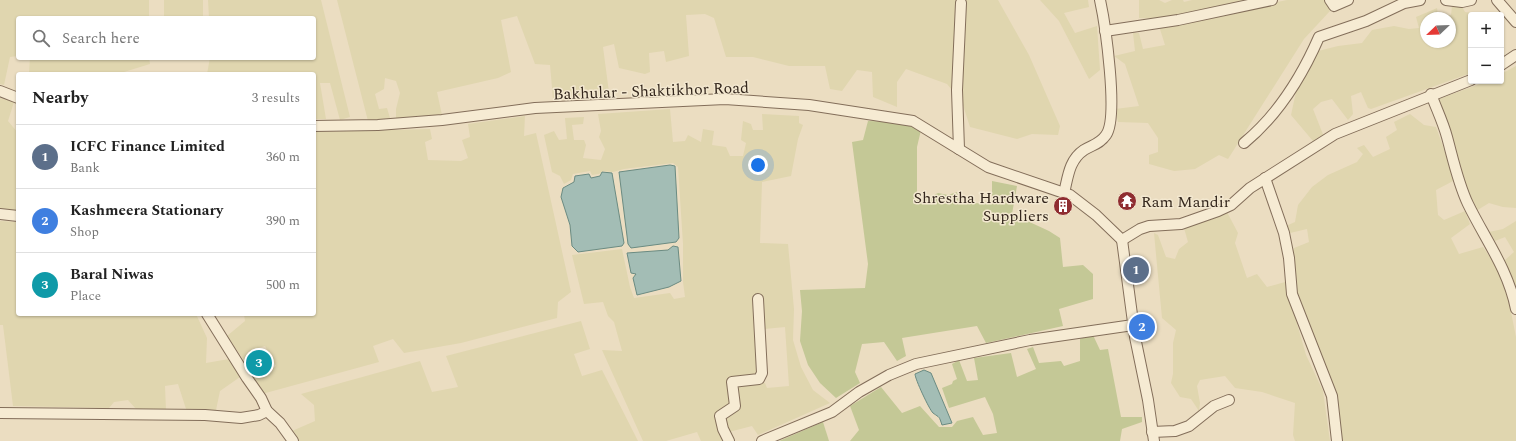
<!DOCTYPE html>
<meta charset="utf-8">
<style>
:root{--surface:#fff;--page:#f6f6f6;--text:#222;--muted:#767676;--line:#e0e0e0;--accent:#7c3aed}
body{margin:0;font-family:Spectral,serif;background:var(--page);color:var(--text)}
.controls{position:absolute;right:12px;top:12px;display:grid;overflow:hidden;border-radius:4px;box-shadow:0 1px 3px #0004}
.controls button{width:36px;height:36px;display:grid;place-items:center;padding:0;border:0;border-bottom:1px solid var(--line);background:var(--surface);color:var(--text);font:20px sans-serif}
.compass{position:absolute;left:1420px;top:12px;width:36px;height:36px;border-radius:50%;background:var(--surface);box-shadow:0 1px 3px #0004;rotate:247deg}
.you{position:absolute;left:758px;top:165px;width:14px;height:14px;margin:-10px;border:3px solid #fff;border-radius:50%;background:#1a73e8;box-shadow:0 0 0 6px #1a73e833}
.badge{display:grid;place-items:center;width:26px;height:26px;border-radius:50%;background:var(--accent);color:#fff;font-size:13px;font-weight:700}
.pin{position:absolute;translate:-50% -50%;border:2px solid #fff;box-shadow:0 1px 4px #0006}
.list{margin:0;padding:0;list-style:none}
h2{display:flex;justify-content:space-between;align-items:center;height:52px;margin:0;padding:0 16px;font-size:17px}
h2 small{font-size:13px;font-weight:400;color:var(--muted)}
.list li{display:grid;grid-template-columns:26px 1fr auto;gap:12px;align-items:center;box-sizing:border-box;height:64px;padding:0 16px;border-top:1px solid var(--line)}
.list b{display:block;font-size:15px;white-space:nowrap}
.list p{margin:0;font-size:13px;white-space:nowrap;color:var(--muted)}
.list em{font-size:13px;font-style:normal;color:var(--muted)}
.icon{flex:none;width:22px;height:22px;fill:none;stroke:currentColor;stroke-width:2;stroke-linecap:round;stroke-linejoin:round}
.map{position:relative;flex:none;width:1516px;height:441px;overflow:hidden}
.search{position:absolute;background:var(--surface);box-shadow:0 1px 3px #0004;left:16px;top:16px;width:300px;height:44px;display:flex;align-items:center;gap:10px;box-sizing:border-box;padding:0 14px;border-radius:4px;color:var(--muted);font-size:15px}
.panel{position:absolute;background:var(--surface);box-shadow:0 1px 3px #0004;left:16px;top:72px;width:300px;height:244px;border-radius:4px}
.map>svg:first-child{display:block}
</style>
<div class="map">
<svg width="1516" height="441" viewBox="0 0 1516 441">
<rect width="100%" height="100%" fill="#ebddc1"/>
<g fill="#e0d6af" fill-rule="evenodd">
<polygon points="0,0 149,0 149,18 18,18 18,56 10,57 4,85 0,84"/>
<rect x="164" y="0" width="39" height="18"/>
<polygon points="208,0 321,0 350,117 340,120 330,83 320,83 326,119 314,119 314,74 207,74 210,58 314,58 314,18 209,18"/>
<polygon points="337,0 998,0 1029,55 1060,126 1058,135 1032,134 1017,139 970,127 962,102 947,84 906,69 897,82 897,107 873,97 872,72 857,70 842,91 830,89 825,66 789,66 753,57 726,57 714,18 705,14 686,15 689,56 666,62 664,51 649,53 650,72 645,74 619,68 614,44 603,47 610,100 553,99 550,65 535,64 517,16 501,20 511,72 498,78 437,92 442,115 396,122 396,109 400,93 396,81 385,78 384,89 375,94 379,109 387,108 390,118 368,121"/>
<polygon points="1040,0 1088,0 1089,7 1064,13 1075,33 1097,26 1100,70 1089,79 1059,21"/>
<polygon points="1139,0 1159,0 1165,3 1172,0 1183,0 1184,2 1192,0 1249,0 1221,8 1156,19 1139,18"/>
<polygon points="1287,0 1326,0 1330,11 1304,39 1228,159 1219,155 1195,169 1174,171 1149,164 1149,155 1158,152 1158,138 1148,123 1118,122 1115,109 1139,106 1125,64 1114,56 1135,51 1133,33 1139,33 1143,49 1165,45 1159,26"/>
<path d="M 1461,5 L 1465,12 L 1482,15 L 1471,15 L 1471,73 L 1371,109 L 1368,108 L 1361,92 L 1351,96 L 1353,114 L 1348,120 L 1332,99 L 1321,102 L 1313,109 L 1324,137 L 1313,141 L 1291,115 L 1297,87 L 1318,51 L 1338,46 L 1362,43 L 1372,30 L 1394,26 L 1409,29 L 1419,28 L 1416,17 L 1437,8 L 1438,16 L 1451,15 L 1452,6 ZM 1426,18 L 1450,18 L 1450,42 L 1426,42 Z"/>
<polygon points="30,58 149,58 150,64 124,72 107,74 29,74"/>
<polygon points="1516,66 1516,208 1503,207 1489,203 1476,211 1466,194 1436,100 1488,81 1501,81 1501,74"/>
<polygon points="0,98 14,102 8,121 18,133 18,213 0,212"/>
<polygon points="670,109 673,142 685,141 688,135 701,142 703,129 714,131 712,145 726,147 730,156 743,156 746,143 741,140 743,121 751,124 753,130 763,130 762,114 799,116 799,123 803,125 798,139 791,176 762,182 760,243 788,244 794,309 793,340 801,367 813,390 830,403 758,435 752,426 729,432 727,429 724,417 739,409 734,385 765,383 767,388 789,386 785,327 764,329 757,375 729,381 732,404 719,413 725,441 701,441 697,432 666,441 643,441 602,350 622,351 614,322 608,316 603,302 584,304 572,255 622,249 630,287 634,298 670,293 674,299 685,297 683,282 683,244 678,167 673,163 624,169 613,172 603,171 599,174 592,175 590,171 573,174 571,180 564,184 560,176 552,172 544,135 554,131 559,140 567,139 565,118 584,117 583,124 572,125 574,140 584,140 586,145 583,158 601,160 605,149 599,137 601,131 598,114"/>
<polygon points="1410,114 1424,125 1436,127 1455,180 1436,190 1438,215 1444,220 1465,211 1470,224 1451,238 1459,254 1483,247 1496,266 1507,292 1516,337 1516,441 1340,441 1334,395 1294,293 1292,254 1294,248 1309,242 1307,229 1290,233 1286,226 1295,222 1298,205 1312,187 1328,175 1357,162 1363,154 1357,148 1364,145 1373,157 1390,149 1386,137 1397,130 1394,122"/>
<polygon points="525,116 524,136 536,133 571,292 558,302 557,318 461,343 404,353 393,339 373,346 379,362 262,394 254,378 254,373 264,374 276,366 265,346 251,350 250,369 227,336 245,321 244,314 314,314 314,132 430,129 432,139 425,142 428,160 461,161 468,158 462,140 470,137 468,124"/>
<polygon points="1227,212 1238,233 1235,243 1247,278 1257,274 1267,287 1285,282 1306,355 1323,391 1330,441 1295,441 1293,435 1295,403 1262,392 1235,388 1225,376 1200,380 1197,386 1200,403 1199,411 1191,399 1180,397 1171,383 1173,374 1173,343 1176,330 1162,318 1154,233 1158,235 1166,257 1175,259 1179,249 1188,242 1184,228"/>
<polygon points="0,221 18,222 18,314 196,314 207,338 206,363 229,359 240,377 220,391 216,410 186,409 178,384 165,386 166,410 136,409 128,400 114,402 109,408 13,406 3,325 0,325"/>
<polygon points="1516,221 1516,296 1504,261 1514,252 1505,237 1495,241 1489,232 1503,229"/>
<polygon points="581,321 590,349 574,354 582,376 602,370 638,441 297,441 292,431 315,421 314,405 301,394 420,361 432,392 458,387 446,356"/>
</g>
<g fill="#c4c896">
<polygon points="868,121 898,122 921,130 917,147 917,199 930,197 938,193 948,195 957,192 961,204 981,203 992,200 992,181 1017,186 1012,214 1049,231 1060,238 1063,267 1083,265 1093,274 1093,299 1059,309 1063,326 986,343 977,326 902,338 906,356 897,361 884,342 862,344 855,372 860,383 836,398 820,383 808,365 800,341 802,311 800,290 865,288 868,264 852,142 863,140"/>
<polygon points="1092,333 1100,350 1108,349 1121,417 1142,417 1142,422 1122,429 1120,441 850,441 859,430 850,406 881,387 902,413 920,406 939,427 952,427 957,421 973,417 983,435 997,433 993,414 985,397 949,408 942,388 952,384 953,381 957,379 952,364 959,360 967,381 978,380 974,358 1011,353 1017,377 1036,369 1027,349 1033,347 1039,363 1061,361 1064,366 1080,361 1080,339"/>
<polygon points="823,422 829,441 779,441"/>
</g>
<g fill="#a3bdb5" stroke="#6b8b82">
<polygon points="670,165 675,166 679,238 676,242 631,248 628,244 619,172"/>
<polygon points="602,172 612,173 624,243 622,246 578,252 572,246 570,225 561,197 563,188 574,182 575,176 589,174 591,178 600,176"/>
<polygon points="673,246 678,247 681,281 669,287 637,295 633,278 636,274 631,273 627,253 668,250"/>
<path d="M 924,370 L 931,373 L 952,423 L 942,425 C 939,416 940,418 933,413 C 929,409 915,379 915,374 Z"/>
</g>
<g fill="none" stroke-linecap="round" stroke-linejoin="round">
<defs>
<g id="minor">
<polyline points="1330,0 1334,6 1348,0"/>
<polyline points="1446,0 1462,2 1471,0"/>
<polyline points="1497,0 1516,22"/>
<polyline points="1105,31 1178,20 1272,0"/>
<polyline points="1501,65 1516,55"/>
<polyline points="0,91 18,98"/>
<path d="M 1431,94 C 1436,108 1443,122 1447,137 C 1453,159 1458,183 1468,204 C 1485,239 1508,269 1516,309"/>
<polyline points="314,126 378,125 442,120 535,108 725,99 809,105 913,121 988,167 1070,195 1096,215 1122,240"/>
<path d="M 1244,143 C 1278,115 1302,76 1319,37 L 1366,21 L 1404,3 L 1420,0"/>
<polyline points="959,149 957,90 961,3"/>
<polyline points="1265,178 1284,233 1289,258 1292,294 1332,396 1337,441"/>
<path d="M 1064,193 C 1068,177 1069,160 1084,150 C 1092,145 1100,144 1106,135 C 1119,117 1105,23 1100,0"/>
<polyline points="0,214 18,216"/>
<polyline points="1122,240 1140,229 1149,226 1181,224 1218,211 1231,205 1250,188 1335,134 1471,80"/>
<polyline points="1122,240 1135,337 1148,400 1154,441"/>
<polyline points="207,314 247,378 261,398 267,411 280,423 293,441"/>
<polyline points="0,413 205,415 241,418 259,415 267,411"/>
<polyline points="1152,432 1175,431 1189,426 1214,406 1229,400"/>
<polyline points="729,441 723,429 720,416 735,406 732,382 759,379 762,373 758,299"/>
<polyline points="762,441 832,412 859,392 889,375 916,364 1030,340 1133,325"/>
</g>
</defs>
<use href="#minor" stroke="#836e5a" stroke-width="12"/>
<use href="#minor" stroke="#f6ebd3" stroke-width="10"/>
</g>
<defs>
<symbol id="temple-disc" viewBox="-11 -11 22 22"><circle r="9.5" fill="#8f2d31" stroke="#f3e8d0"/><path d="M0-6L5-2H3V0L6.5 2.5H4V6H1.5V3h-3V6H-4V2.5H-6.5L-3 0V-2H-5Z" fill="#fff"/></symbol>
<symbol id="building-disc" viewBox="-11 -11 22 22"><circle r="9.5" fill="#8f2d31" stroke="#f3e8d0"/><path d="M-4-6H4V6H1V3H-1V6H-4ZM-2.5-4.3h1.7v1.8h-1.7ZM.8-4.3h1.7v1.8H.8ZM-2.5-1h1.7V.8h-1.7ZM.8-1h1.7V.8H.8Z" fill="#fff"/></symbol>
</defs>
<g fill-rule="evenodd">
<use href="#temple-disc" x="1116" y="190" width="22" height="22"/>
<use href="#building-disc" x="1052" y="195" width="22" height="22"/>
</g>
<g text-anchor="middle" stroke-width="3" stroke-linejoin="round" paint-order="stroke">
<g font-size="16" fill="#34271d" stroke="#f3e8d0">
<text transform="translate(651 90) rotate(-2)" y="6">Bakhular - Shaktikhor Road</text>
</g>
<g font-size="16" fill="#34271d" stroke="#f3e8d0" text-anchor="end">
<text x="1049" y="203">Shrestha Hardware<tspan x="1049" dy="18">Suppliers</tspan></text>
<text x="1141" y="207" text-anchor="start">Ram Mandir</text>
</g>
</g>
</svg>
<div class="controls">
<button>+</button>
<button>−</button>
</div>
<svg class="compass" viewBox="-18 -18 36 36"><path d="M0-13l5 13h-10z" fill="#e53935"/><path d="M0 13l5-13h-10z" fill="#767676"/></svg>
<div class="you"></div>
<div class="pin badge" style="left:1136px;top:270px;background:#5c6f8a">1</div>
<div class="pin badge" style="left:1142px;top:327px;background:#3f7fe0">2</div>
<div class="pin badge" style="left:259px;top:363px;background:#0f9aa8">3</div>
<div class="search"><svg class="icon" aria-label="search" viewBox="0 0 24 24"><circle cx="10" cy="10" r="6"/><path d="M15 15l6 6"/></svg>Search here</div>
<section class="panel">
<h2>Nearby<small>3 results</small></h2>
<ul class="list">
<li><span class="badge" style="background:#5c6f8a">1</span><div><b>ICFC Finance Limited</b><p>Bank</p></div><em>360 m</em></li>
<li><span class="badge" style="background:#3f7fe0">2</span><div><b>Kashmeera Stationary</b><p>Shop</p></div><em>390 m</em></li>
<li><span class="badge" style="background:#0f9aa8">3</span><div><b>Baral Niwas</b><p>Place</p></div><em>500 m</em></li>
</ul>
</section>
</div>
